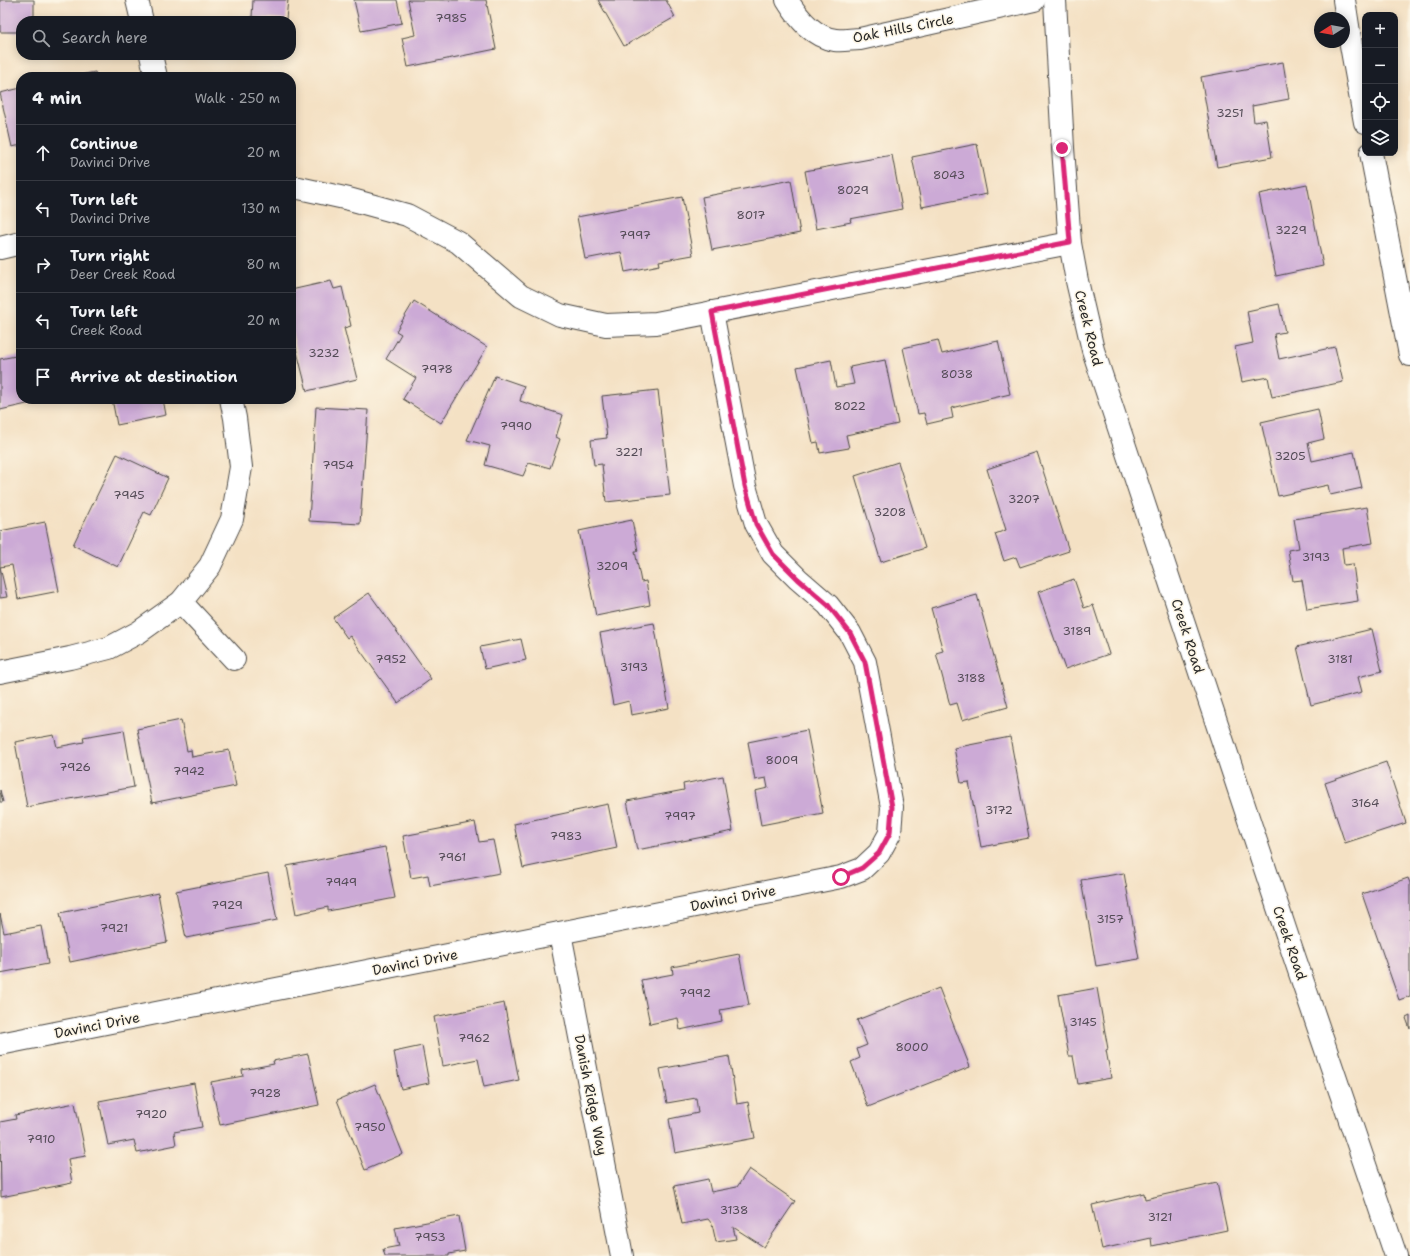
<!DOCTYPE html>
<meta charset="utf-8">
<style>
:root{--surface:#171b24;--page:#242831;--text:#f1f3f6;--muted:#9ea1a6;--line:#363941}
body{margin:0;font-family:"Shantell Sans",sans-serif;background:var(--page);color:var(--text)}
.controls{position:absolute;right:12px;top:12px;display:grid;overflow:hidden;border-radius:8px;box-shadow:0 2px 10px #0003}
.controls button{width:36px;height:36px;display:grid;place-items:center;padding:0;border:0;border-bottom:1px solid var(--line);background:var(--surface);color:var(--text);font:20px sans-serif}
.compass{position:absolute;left:1314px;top:12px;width:36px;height:36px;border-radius:50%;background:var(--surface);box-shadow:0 2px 10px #0003;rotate:259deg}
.stop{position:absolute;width:12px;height:12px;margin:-9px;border:3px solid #db2777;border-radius:50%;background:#fff}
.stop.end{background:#db2777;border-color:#fff;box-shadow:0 1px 4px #0008}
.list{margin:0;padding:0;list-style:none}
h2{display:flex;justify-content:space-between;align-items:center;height:52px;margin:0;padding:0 16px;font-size:17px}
h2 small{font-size:13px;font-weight:400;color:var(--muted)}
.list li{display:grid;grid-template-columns:26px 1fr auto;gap:12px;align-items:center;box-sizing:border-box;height:56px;padding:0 16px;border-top:1px solid var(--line)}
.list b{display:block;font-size:15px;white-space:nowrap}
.list p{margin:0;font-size:13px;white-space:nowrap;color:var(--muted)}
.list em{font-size:13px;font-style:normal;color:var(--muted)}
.icon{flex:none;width:22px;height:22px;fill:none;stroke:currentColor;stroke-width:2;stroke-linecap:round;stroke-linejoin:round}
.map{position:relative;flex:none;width:1410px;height:1256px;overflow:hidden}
.search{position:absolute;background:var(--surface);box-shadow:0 2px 10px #0003;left:16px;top:16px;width:280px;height:44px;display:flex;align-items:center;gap:10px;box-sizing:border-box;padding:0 14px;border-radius:16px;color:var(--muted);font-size:15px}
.panel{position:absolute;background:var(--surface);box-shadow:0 2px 10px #0003;left:16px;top:72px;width:280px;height:332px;border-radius:16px}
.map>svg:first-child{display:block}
</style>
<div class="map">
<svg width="1410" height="1256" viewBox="0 0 1410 1256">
<rect width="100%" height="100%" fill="#fcf5e5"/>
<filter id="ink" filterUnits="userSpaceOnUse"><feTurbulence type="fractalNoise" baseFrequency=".025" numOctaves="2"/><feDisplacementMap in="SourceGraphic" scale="8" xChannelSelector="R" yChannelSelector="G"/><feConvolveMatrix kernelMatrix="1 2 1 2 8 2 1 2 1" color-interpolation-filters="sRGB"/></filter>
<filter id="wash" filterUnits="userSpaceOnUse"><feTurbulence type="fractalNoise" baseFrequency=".012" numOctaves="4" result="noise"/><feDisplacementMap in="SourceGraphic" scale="16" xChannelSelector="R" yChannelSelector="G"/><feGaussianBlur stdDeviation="0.9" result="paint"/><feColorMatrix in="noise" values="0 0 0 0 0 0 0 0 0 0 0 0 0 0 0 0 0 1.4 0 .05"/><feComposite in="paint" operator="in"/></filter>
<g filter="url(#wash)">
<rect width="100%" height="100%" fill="#f4e1c4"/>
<g id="blocks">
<g fill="#ccaad6">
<polygon points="0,0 34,0 34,21 21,21 21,32 0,32"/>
<polygon points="253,0 288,0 286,19 252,17"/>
<polygon points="354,0 397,0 402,23 361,31"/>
<polygon points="408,0 486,0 496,49 408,67 402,38 415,35"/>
<polygon points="598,0 666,0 675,17 624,46"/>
<polygon points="1283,62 1289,99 1252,106 1254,122 1266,120 1272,157 1217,167 1201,77"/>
<polygon points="95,72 97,77 75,77 75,76"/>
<polygon points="21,88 21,145 12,147 0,93"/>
<polygon points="977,144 987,194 922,207 912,157"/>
<polygon points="892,155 902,209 850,219 851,222 816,229 805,171"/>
<polygon points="791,180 800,233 712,250 702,197"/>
<polygon points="1307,184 1323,266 1276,276 1259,194"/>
<polygon points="682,197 693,255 659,261 660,265 625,272 621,252 585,259 577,217"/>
<polygon points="331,281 334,289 342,287 351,326 344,328 357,379 307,391 291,328 291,290"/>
<polygon points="414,301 487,347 441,423 403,399 416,378 386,359 401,334 396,331"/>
<polygon points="1279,304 1285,332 1274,334 1279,359 1335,347 1343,382 1272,397 1268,377 1242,382 1235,347 1253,343 1247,311"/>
<polygon points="938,340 942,354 998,341 1010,394 951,408 953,418 927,424 924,413 918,414 903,348"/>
<polygon points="21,355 21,399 45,400 0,410 0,359"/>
<polygon points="831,360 836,387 854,384 850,367 885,360 898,424 846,435 849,448 820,453 818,442 813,443 797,367"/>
<polygon points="495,376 524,386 520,401 563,415 556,437 560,439 550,468 529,462 523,476 485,465 490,446 467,440"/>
<polygon points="658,390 670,495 606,502 602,464 594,465 591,440 607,438 602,396"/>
<polygon points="112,399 163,399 166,415 117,425"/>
<polygon points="316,407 368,410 360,524 309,521"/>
<polygon points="1318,409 1324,439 1308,443 1312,461 1354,452 1362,488 1330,495 1328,485 1278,496 1261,422"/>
<polygon points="1037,452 1069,551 1020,567 1016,557 1004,561 995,534 1006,530 987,469"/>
<polygon points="117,454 168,478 151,515 144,512 118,567 73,545"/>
<polygon points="898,462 925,548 881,562 855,476"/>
<polygon points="1367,507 1373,543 1342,548 1344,565 1353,564 1358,601 1307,609 1302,580 1293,581 1288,550 1299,548 1294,519"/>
<polygon points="632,520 638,551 635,551 641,582 646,581 650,605 596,616 579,531"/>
<polygon points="45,522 59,591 18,599 12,565 0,567 7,597 0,598 0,531"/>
<polygon points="1074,579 1084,608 1093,605 1109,654 1065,669 1038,592"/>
<polygon points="369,593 431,679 398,703 350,636 347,638 333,618"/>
<polygon points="977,595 1008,707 962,720 957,703 950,705 936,653 943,651 931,608"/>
<polygon points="654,623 669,708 631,715 629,701 613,705 600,633"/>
<polygon points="1372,629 1382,671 1358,677 1362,692 1311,705 1297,647"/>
<polygon points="521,639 526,660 485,669 480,647"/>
<polygon points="181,720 187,751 191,750 192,757 229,750 236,786 152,803 137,729"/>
<polygon points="124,730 134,787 27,807 15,742 54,735 57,747 84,742 83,737"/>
<polygon points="807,730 823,813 761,825 755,791 768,788 766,778 755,780 748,742"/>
<polygon points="1010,737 1029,838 981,847 969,782 961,783 954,748"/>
<polygon points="1386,762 1406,823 1345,843 1325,783"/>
<polygon points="723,776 733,831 637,850 627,801 684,790 683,784"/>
<polygon points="0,790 3,802 0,802"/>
<polygon points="608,804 617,848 523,868 514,824"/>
<polygon points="475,822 479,842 493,840 500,873 430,886 428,875 411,878 403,836"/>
<polygon points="385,847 395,898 328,911 328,907 296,914 287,866"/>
<polygon points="268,873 277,920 186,938 176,891"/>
<polygon points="1124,873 1139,959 1096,966 1081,880"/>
<polygon points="1408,878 1410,883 1410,996 1399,1000 1362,894"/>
<polygon points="158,893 167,942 70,962 60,913"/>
<polygon points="0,914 4,933 41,926 48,964 0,973"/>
<polygon points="739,954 749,1005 720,1010 722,1021 680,1030 678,1018 650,1024 641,980 673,974 672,967"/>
<polygon points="939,988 970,1067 868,1107 851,1062 860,1058 857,1049 867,1045 857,1020"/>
<polygon points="1097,988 1108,1049 1106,1050 1111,1078 1078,1084 1073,1056 1069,1056 1058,995"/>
<polygon points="504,1003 519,1080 484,1087 478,1059 443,1066 434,1017"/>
<polygon points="1410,1016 1410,1029 1406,1018"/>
<polygon points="422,1046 429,1083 401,1089 394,1052"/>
<polygon points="308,1054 319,1105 220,1125 211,1082 243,1076 242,1070 274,1064 273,1061"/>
<polygon points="729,1056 737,1104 748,1102 755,1138 675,1153 669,1119 698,1113 696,1098 667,1103 660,1069"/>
<polygon points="194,1083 202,1127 174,1132 176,1145 137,1153 134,1140 108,1145 99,1101"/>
<polygon points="375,1084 403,1154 365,1170 337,1100"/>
<polygon points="75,1103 86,1156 68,1159 72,1183 1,1197 0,1122 16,1119 15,1115"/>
<polygon points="749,1169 795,1201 764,1247 733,1227 736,1239 716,1242 712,1224 708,1219 682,1224 674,1186 708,1179 711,1192 737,1187"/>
<polygon points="1217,1183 1227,1230 1152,1246 1151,1238 1102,1249 1092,1205 1144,1193 1145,1199"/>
<polygon points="459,1216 465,1251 449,1254 449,1256 385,1256 383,1249 399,1246 395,1228"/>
</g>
</g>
</g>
<g filter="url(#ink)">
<use href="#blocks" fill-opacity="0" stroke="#494642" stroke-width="1"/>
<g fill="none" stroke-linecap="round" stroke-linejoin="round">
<defs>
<g id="minor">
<polyline points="137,0 142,21"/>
<path d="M 787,0 C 798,18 813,37 835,40 C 843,41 852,39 860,39 L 1034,0"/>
<polyline points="1055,0 1063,148 1070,243 1077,281 1093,350 1291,947 1396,1256"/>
<polyline points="1344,0 1351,45 1365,122"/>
<polyline points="151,55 156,77"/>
<polyline points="1371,153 1410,355"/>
<polyline points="291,188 299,188 349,199 407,215 458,242 521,296 560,315 606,325 656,323 1070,243"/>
<polyline points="0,248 21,243"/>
<polyline points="181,602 234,659"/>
<polyline points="0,672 70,658 109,648 139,632 181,602 210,566 232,519 241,467 235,418 231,399"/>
<polyline points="560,933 622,1256"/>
<polyline points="0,1044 841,877 862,869 879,853 890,833 892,807 865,662 850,633 828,605 798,579 773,554 756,524 745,486 712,312"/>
</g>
</defs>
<use href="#minor" stroke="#494642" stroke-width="24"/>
<use href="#minor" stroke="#fff" stroke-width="22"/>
</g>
</g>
<g fill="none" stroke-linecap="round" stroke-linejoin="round" filter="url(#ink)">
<polyline stroke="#db2777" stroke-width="5" points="841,877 862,868 879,853 890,833 892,807 865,662 850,633 828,605 798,579 773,554 756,524 745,486 712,312 1070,242 1062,148"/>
</g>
<g text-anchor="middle" stroke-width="3" stroke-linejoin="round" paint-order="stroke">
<g font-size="12" fill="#534b56">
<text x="451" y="22">7985</text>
<text x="1230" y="117">3251</text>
<text x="949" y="179">8043</text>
<text x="853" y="194">8029</text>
<text x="751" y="219">8017</text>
<text x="1291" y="234">3229</text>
<text x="635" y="239">7997</text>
<text x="324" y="357">3232</text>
<text x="437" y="373">7978</text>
<text x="957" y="378">8038</text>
<text x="850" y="410">8022</text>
<text x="516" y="430">7990</text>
<text x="629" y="456">3221</text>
<text x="1290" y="460">3205</text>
<text x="338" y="469">7954</text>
<text x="129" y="499">7945</text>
<text x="1024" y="503">3207</text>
<text x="890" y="516">3208</text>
<text x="1316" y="561">3193</text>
<text x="612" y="570">3209</text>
<text x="1077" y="635">3189</text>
<text x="391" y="663">7952</text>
<text x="1340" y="663">3181</text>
<text x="634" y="671">3193</text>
<text x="971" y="682">3188</text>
<text x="782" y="764">8009</text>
<text x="75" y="771">7926</text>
<text x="189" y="775">7942</text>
<text x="1365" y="807">3164</text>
<text x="999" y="814">3172</text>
<text x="680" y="820">7997</text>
<text x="566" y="840">7983</text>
<text x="452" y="861">7961</text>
<text x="341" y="886">7949</text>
<text x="227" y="909">7929</text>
<text x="1110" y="923">3157</text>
<text x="114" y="932">7921</text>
<text x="695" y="997">7992</text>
<text x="1083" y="1026">3145</text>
<text x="474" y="1042">7962</text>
<text x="912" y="1051">8000</text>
<text x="265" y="1097">7928</text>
<text x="151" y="1118">7920</text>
<text x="370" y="1131">7950</text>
<text x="41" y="1143">7910</text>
<text x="734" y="1214">3138</text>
<text x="1160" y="1221">3121</text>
<text x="430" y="1241">7953</text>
</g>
<g font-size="14" fill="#2b2b2b" stroke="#fcf5e5">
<text transform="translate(903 28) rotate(-11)" y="5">Oak Hills Circle</text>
<text transform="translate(1089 328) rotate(76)" y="5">Creek Road</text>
<text transform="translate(1188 636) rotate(72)" y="5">Creek Road</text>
<text transform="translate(733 898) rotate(-11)" y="5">Davinci Drive</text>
<text transform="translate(1290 943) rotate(71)" y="5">Creek Road</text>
<text transform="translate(415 962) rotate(-11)" y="5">Davinci Drive</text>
<text transform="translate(97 1025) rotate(-11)" y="5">Davinci Drive</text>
<text transform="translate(591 1095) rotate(79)" y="5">Danish Ridge Way</text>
</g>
</g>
</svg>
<div class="controls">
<button>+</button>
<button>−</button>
<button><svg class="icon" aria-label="locate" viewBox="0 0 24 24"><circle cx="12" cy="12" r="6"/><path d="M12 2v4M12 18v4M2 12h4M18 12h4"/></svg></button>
<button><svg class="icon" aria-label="layers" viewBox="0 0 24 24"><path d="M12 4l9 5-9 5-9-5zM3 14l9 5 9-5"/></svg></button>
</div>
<svg class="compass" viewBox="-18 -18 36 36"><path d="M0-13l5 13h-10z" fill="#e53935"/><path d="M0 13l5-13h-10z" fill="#9ea1a6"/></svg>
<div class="stop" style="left:841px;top:877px"></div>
<div class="stop end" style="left:1062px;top:148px"></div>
<div class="search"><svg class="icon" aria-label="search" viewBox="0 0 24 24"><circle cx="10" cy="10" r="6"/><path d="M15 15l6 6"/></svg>Search here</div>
<section class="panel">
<h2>4 min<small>Walk · 250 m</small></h2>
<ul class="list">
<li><svg class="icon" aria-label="ahead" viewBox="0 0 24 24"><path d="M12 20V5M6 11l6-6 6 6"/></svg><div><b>Continue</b><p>Davinci Drive</p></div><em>20 m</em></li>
<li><svg class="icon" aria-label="left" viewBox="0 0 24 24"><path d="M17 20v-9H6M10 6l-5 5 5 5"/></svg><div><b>Turn left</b><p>Davinci Drive</p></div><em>130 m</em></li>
<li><svg class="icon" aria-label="right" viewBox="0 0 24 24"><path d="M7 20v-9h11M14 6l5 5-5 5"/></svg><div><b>Turn right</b><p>Deer Creek Road</p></div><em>80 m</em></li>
<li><svg class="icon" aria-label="left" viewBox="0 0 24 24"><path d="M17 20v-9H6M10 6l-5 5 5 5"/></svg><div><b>Turn left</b><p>Creek Road</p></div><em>20 m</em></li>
<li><svg class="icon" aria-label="arrive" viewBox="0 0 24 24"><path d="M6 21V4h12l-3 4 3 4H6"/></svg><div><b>Arrive at destination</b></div></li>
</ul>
</section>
</div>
